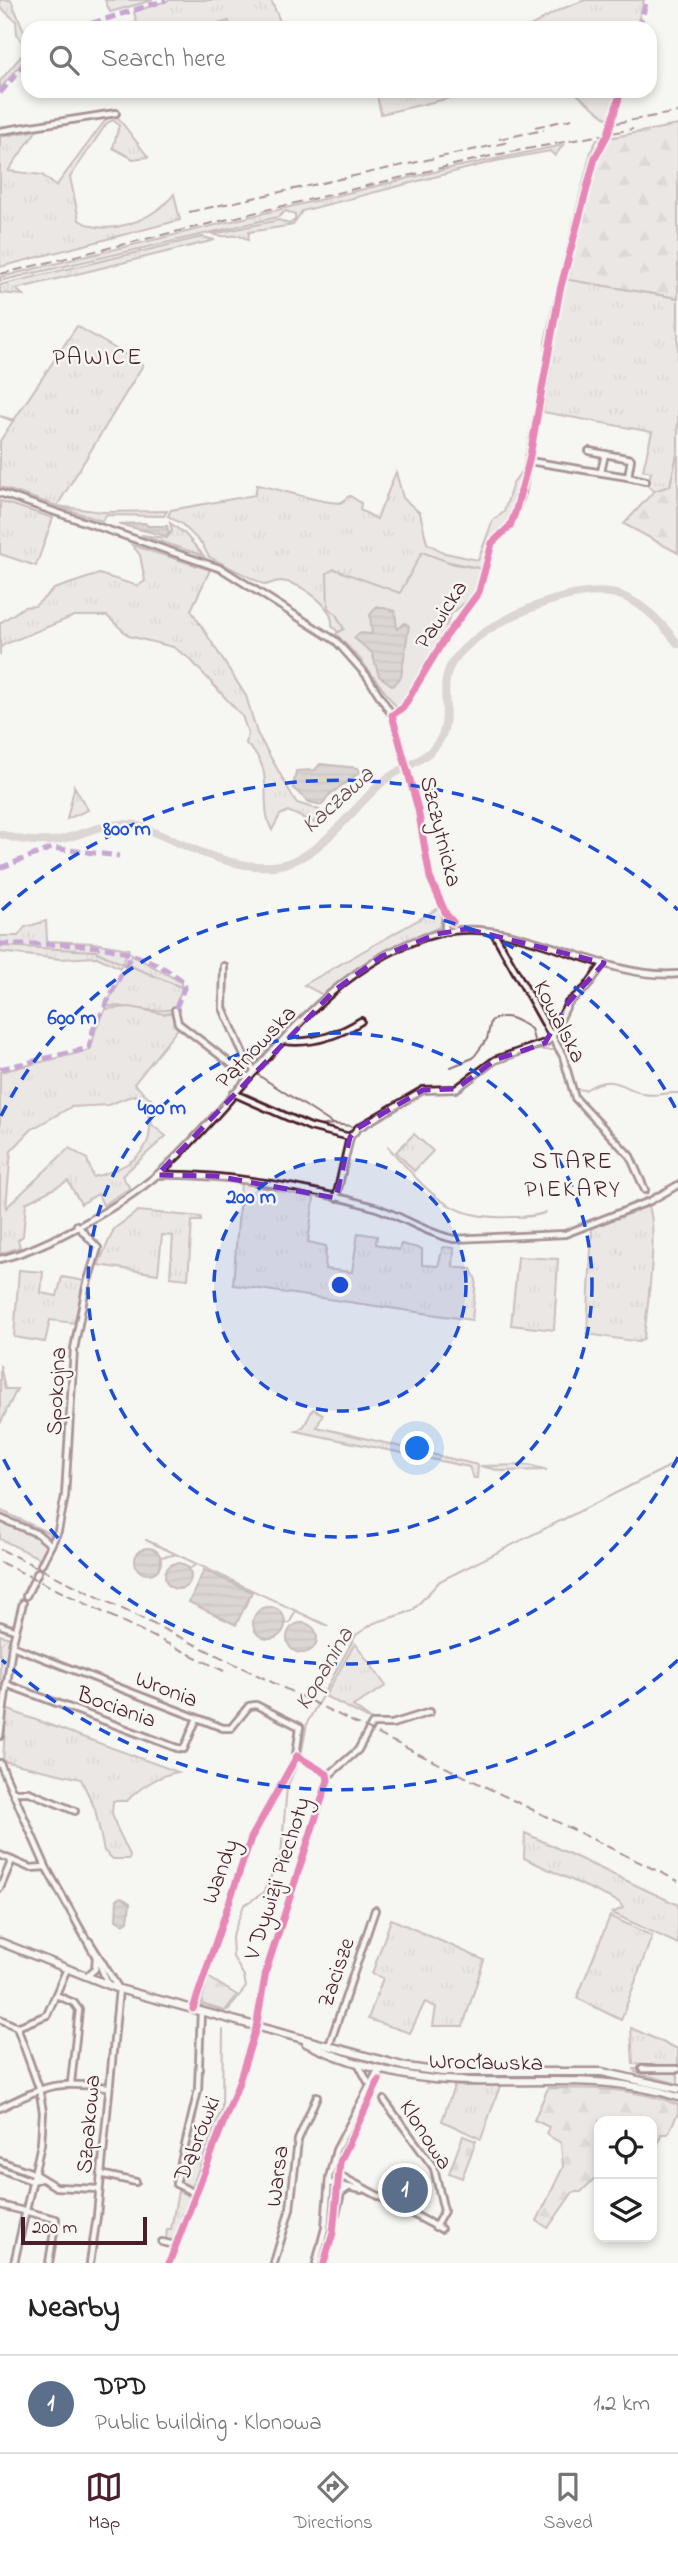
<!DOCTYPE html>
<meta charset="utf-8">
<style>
:root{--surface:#fff;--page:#f2f2f2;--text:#222;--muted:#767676;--line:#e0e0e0;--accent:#4a1f2b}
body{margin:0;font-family:"Indie Flower",sans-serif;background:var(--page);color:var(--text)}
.controls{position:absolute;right:21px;bottom:21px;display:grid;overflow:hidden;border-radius:14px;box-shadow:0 4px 10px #0003}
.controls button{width:63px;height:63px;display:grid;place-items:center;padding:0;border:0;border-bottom:2px solid var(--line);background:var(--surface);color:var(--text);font:35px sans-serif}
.scale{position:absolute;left:21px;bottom:18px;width:126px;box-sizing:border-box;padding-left:7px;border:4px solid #4a1f2b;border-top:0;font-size:19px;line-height:24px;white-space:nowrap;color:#4a1f2b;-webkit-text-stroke:5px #f6f6f2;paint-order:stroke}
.you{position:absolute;left:418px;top:1449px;width:24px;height:24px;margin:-18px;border:5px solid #fff;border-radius:50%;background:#1a73e8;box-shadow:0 0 0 10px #1a73e833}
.badge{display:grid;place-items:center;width:46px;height:46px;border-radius:50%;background:var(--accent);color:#fff;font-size:23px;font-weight:700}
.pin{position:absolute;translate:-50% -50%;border:4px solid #fff;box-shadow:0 2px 7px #0006}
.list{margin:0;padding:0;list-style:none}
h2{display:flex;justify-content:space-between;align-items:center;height:91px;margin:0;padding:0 28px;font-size:30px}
h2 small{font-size:23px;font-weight:400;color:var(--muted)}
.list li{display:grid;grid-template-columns:46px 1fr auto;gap:21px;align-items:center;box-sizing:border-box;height:98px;padding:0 28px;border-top:2px solid var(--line)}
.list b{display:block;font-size:26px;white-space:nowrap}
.list p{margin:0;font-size:23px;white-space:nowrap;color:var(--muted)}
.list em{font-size:23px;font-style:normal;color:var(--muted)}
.icon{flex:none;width:38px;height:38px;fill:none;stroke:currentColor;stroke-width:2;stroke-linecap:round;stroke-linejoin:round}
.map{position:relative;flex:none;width:678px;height:2263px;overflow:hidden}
.search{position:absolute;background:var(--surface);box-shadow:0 4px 10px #0003;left:21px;right:21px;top:21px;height:77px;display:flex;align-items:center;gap:18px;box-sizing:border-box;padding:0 24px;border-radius:21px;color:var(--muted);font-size:26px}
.sheet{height:189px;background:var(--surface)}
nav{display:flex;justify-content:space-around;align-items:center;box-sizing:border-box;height:98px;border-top:2px solid var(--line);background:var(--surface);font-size:19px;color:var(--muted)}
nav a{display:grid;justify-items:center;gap:4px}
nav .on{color:var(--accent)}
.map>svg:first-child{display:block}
</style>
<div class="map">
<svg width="678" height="2263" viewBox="0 0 678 2263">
<defs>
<pattern id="grass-tufts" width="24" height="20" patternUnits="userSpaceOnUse" patternTransform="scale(1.75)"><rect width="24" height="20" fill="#ddd6d5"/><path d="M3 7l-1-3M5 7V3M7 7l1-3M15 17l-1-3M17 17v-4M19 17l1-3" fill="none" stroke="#bfb7b7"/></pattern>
<pattern id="forest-firs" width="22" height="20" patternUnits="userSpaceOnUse" patternTransform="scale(1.75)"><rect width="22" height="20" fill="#ddd6d5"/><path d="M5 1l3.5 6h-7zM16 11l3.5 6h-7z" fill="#bfb7b7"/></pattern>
<pattern id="cemetery-stones" width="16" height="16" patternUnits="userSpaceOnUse" patternTransform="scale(1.75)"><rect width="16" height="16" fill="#ddd6d5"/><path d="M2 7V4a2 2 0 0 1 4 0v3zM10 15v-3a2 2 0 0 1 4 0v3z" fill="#bfb7b7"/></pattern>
<pattern id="garden-furrows" width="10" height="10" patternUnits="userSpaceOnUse" patternTransform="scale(1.75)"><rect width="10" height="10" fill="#ddd6d5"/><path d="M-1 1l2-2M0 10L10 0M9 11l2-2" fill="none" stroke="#bfb7b7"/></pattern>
<pattern id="water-rules" width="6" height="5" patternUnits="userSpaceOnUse" patternTransform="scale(1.75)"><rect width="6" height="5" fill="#bbadae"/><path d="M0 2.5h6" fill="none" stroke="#9a8c8e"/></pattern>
</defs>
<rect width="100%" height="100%" fill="#f6f6f2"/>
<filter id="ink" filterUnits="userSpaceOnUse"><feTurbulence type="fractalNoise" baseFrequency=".0143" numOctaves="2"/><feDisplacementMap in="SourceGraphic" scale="14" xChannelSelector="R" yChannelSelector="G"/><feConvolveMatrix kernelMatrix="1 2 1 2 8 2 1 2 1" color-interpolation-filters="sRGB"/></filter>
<g filter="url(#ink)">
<g fill="url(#grass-tufts)" stroke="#947a80" stroke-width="2" fill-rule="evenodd">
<polygon points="0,0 11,0 28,41 28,56 0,89 0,81 23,54 25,47 17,34 16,21 0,7"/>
<polygon points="105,0 153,0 110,12"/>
<polygon points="169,0 271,0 283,28 230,28 229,21 204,28 138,28 134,12"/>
<polygon points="585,0 644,0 636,28 527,28 559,10"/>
<polygon points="376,91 481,91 381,114"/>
<polygon points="573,91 619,91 612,115 606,118"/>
<path d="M 116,115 L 148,157 L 133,159 L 113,148 L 119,125 L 113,120 L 107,123 L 70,177 L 79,220 C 108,239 155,219 174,194 L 180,220 L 0,267 L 0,137 L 37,130 L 8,171 L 42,175 L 56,186 L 107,118 Z"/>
<polygon points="604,138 595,151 560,284 544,362 545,342 554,298 591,151 597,140"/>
<path d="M 563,145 L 555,156 L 550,151 L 496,161 L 302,211 L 293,225 L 249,232 L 248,240 C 237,231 225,240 213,234 L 279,220 L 289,224 L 295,220 L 295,215 L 286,211 L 278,217 L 0,281 L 0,277 L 451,168 Z"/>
<polygon points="202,237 215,240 16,289 23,295 0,293 0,285"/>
<polygon points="564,279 678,298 678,450 670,486 654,491 648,486 651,472 643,470 652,432 543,412"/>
<polygon points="77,326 143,365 57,506 102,512 167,511 164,516 106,515 102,521 0,487 0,441 13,421 0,416 14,420"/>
<path d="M 543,367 L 546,367 L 515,506 L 508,524 L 490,543 L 483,569 L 441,560 L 400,593 L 336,614 L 344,630 L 338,632 L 332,626 C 334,605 300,583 281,581 C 276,581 270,584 265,585 L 209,557 L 202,544 L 182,524 L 168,516 L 171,510 L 255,495 L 257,485 C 270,486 332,507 342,502 C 345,500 346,497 350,496 L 361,503 L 360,510 L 377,519 L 396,472 L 403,498 L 420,513 L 427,543 L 445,553 L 478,560 L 493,520 L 504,512 L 513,483 L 523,469 Z"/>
<polygon points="0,501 53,518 36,566 0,554"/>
<polygon points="170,523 185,534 204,556 141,535 167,538 172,531"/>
<path d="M 132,545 L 210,570 L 191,610 L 246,696 L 257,733 L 293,797 L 297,803 L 319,810 L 314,823 L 288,811 L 280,815 L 272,830 C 257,803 278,769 246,744 L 248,733 L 242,716 L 190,659 L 173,647 L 129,636 L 107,616 L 74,616 L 5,644 L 0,648 L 0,655 L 0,623 L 24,607 L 35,606 L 54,589 L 99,574 L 138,586 L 145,581 L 140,555 Z"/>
<polygon points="74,786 88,810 67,819 74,789"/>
<polygon points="439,908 442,919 439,927 367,962 325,996 304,985"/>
<polygon points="46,921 47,941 94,943 129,949 120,968 97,957 60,959 0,952 0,936 18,936 25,927"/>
<path d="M 132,955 L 181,982 L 181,992 L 174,1009 C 152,1014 129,1005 106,1006 Z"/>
<path d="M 130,1007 L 164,1014 L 174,1012 L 174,1019 L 180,1026 L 134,1084 L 153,1101 L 149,1107 L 152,1125 L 166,1136 L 122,1176 L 130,1188 L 103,1205 L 98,1194 L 81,1204 L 68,1181 L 26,1203 L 23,1236 L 18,1240 L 20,1247 L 0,1254 L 0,1072 L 86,1051 L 91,1048 L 96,1028 L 106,1009 ZM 134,1095 C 142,1097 144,1103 147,1111 C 160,1151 128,1168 93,1177 L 87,1159 L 69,1148 L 6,1208 L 11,1151 L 32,1129 L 71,1107 L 108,1105 Z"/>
<polygon points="414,1134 433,1151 414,1171 396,1152"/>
<polygon points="241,1183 314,1198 308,1242 326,1246 325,1269 352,1272 358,1233 377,1236 376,1244 399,1250 401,1244 422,1249 422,1265 438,1266 443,1247 454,1248 453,1267 471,1269 476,1280 472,1320 233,1285"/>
<path d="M 648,1204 C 659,1229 647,1308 644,1338 L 639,1342 L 587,1334 L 592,1227 Z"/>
<polygon points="138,1211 201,1217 201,1221 192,1221 188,1279 170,1277 173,1236 162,1235 158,1274 98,1265 114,1229"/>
<polygon points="518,1257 558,1259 554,1330 511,1325"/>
<polygon points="19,1270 43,1272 41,1293 57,1296 62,1277 85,1281 74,1323 50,1320 45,1342 14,1337"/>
<polygon points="0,1365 5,1389 17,1389 0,1424"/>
<polygon points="313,1409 323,1414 317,1427 478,1465 477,1478 474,1478 469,1467 296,1431 304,1426"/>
<polygon points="0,1510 51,1534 50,1539 0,1516"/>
<polygon points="0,1520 47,1543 41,1559 0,1539"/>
<polygon points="355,1643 386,1686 353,1706 375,1722 325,1696"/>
<path d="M 6,1709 L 178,1772 C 159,1775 139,1788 127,1801 L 113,1801 L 112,1813 L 116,1826 L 130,1855 L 129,1859 L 113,1859 L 104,1851 L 95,1809 L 81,1779 L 3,1761 Z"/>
<polygon points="525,1833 678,1905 678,1944 612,1913 623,1908 619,1902 524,1858"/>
<polygon points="610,1916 652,1936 621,2020 577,1998"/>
<polygon points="391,1919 484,1960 463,2026 433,2026 436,2007 425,2002 410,2033 368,2019 383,1978 372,1974"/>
<polygon points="631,2028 678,2049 678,2067 633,2064"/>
<polygon points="634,2069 678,2072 678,2084 635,2072"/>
<polygon points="454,2086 500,2086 481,2139 442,2121"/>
<polygon points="190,2137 210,2145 192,2189 180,2182"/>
<polygon points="178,2191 191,2197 175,2239 170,2241 166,2240 167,2229 171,2229"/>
</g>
<g fill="url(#forest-firs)" stroke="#947a80" stroke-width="2">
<polygon points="678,125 678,298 564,279 588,200 596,159 608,138"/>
<polygon points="678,450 678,553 624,524 654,491 670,486"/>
<polygon points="529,1465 547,1470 502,1471 480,1466"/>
<polygon points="208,1977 237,1995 225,2011 201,2004"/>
<path d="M 548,2088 C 591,2088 637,2088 678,2105 L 678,2113 L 668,2134 L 661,2134 L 652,2166 L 652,2121 L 599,2121 L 599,2174 L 581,2192 L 573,2192 L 548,2228 L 537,2221 L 563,2167 L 561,2143 L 546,2134 L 549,2127 L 534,2120 Z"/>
</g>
<polygon fill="url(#cemetery-stones)" stroke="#947a80" stroke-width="2" points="463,2136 476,2141 462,2178 449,2173"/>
<polygon fill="#ddd6d5" stroke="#947a80" stroke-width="2" points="422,552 454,564 483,569 474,595 450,615 445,630 398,709 360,659 336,634 344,629 336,614 328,608 327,573 334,569 400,593"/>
<polygon fill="url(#garden-furrows)" stroke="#947a80" stroke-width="2" points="0,1635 10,1638 0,1704"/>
<g fill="url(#water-rules)" stroke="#8e747a" stroke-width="2">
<polygon points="145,523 148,526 167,526 169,533 166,536 118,524"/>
<polygon points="377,606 395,611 397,629 405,623 409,626 401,677 393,686 379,676 372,653 354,638 359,633 372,634 370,615"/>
<polygon points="320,764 358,768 360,772 328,796 322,805 309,802 293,788 296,771 315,770"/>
<circle cx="148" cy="1561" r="13"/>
<circle cx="178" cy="1576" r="13"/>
<polygon points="204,1570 252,1592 236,1625 189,1602"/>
<circle cx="269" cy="1623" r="16"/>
<circle cx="302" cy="1638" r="15"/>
<polygon points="121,1897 130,1903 128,1921 123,1924 116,1920 117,1899"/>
</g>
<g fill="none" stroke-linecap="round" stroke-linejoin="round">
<g stroke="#8e747a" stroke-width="2">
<polyline points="0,946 95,951 123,964"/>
<polyline points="128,965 181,987"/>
<polyline points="536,1050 554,1050 558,1055"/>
<path d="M 451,1067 L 473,1058 L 487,1039 L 491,1021 C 505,1012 518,1020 531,1029 L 535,1044"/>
<polyline points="258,1075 333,1124 351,1126"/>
<path d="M 577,1089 L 585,1090 C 612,1074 618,1085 644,1094 C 653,1097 667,1092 678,1093"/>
<polyline points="242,1092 318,1126 334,1124"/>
<path d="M 388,1147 C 427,1189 445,1220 508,1217 C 520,1216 535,1218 546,1212"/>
<polyline points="146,1540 328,1626"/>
<polyline points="161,1557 174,1555"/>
<polyline points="189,1569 197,1564"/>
<polyline points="285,1624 290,1622 295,1612"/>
<polyline points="301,1756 307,1723 356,1635 374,1623 412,1611 440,1581 678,1462"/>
<polyline points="228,2010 246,1987 244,1976 233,1957 232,1937 244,1905 263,1893 281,1855 287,1787 299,1761"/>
<polyline points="192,2187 222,2108 223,2030"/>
</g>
<path stroke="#bbadae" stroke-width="8" d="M 0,834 C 21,841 45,844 66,838 C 91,831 110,821 136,825 C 179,841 226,870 273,866 C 320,862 351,808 385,780 C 401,767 424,762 437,744 C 456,718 436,689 452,663 C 476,624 578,579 622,596 C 646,605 663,625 678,644"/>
<defs>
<g id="minor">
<polyline points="0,131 116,113"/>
<polyline points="529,461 628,477 631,459 589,451"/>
<polyline points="601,472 605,454"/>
<polyline points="628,477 646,481"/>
<polyline points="0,493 222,569 336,641 367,676 392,715 418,809 430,878 446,914 453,922"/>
<polyline points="392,715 403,708 445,638 479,592 492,543 510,526 522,493 547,366"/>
<polyline points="446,915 445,927 448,932"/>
<polyline points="494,933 563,1056 575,1098 630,1156 645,1190"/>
<polyline points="224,966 223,1008 245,1058 254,1070"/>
<polyline points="175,1010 178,1023 248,1077"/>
<path d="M 285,1041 C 312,1044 339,1035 361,1021"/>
<polyline points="233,1093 310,1127 350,1137"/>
<path d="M 157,1175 C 224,1173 310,1188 374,1207 C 402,1216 425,1233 454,1239 L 565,1234 L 650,1201 L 678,1185"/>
<polyline points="336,1198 350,1137 358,1128 423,1090 456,1089 495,1060 545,1043 551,1039 568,1003 586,988 604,963"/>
<path d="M 0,1259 C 48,1248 130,1201 166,1167 C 249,1090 324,961 440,933 C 518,914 599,981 678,974"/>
<polyline points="0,1518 38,1534 51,1545"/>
<polyline points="41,1565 58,1531 65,1496 74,1349 86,1287 98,1248 77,1225"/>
<polyline points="26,1596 38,1572"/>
<polyline points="0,1625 14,1630"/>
<polyline points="12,1646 223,1728 231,1728 249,1706 256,1705 300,1727 296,1755"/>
<polyline points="6,1684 177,1748 184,1749 197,1718"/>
<polyline points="0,1736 12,1646 23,1603"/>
<polyline points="0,1763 46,1867 96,1957 95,1969 87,1976"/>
<polyline points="328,1776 358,1750 372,1724 392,1724 430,1712"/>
<polyline points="13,1792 29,1792 75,1811"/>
<polyline points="0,1855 30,1868 46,1867"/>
<polyline points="0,1888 12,1860"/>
<polyline points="89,1941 119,1989 97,2216 90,2263"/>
<polyline points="97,1958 108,1985"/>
<polyline points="56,1995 74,2003 79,2010 71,2083"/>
<polyline points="0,2019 17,2027 47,2015 66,1971"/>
<polyline points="329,2046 375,1910"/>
<polyline points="359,2065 368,2082"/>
<polyline points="642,2069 678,2069"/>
<polyline points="384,2100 434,2168 444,2211 435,2227"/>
<path d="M 0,2108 C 48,2085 53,2081 107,2087"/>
<polyline points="0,2161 33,2173 56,2187 99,2189"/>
<polyline points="0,2169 32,2181 40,2179"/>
<polyline points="100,2174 136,2182"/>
<polyline points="337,2174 441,2229"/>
<polyline points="329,2183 362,2190"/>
<polyline points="195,2193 176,2184 198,2090 201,2011"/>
<polyline points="0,2205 56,2219 49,2263"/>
<polyline points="336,2214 341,2193 348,2188"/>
<polyline points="162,2242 175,2245"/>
<polyline points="14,2263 41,2144 43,2112 39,2088 17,2027"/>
<polyline points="169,2263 238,2085 256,2028 266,1971 328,1780 327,1774 297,1756 251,1838 193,2009"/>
<polyline points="274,2263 290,2209 298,2140 317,2096"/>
<polyline points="316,2263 325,2228 329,2178 336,2150 379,2068"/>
<polyline points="324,2263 333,2233 340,2162 379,2080 379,2068"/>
</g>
<g id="major">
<polyline points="0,1942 119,1989 406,2067 443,2072 602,2072 678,2089"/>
<path d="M 306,2043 C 343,2061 393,2075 434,2079 C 519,2087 595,2070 678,2097"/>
</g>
</defs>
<use href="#minor" stroke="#4a1f2b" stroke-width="10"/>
<use href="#major" stroke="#4a1f2b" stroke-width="11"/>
<use href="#minor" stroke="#f6f6f2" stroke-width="4.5"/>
<use href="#major" stroke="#f6f6f2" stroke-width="6"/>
<g stroke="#4a1f2b" stroke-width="2" stroke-dasharray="10 5" stroke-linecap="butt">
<polyline points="616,123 678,112"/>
<polyline points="535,127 572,119"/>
<polyline points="499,139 544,130"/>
<polyline points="189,212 509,142"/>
<polyline points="0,274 495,155 633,129"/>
<polyline points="0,1549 678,1881"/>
<polyline points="0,1562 224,1671"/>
</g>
<g stroke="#8e44ad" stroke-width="5" stroke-dasharray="10 5" stroke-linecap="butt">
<polyline points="77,28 166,0"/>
<polyline points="639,28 647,0"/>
<polyline points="0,93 28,61"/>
<polyline points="0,868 52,848 119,856"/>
<path d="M 0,944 C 66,945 129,938 184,982 L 185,986 L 175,1010"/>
<polyline points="0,1069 89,1048 93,1030 132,953"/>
</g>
<defs>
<g id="cycleway">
<polyline points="453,922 446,914 430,878 418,809 392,715 403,708 445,638 479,592 492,543 510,526 515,513 529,461 560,290 595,158 608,134 621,91"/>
<polyline points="169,2263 238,2085 256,2028 266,1971 328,1780 327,1774 297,1756 251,1838 193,2009"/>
<polyline points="324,2263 333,2233 340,2162 379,2080"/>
</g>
</defs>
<use href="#cycleway" stroke="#f6f6f2" stroke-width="11"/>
<use href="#cycleway" stroke="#d6006c" stroke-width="7"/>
</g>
</g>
<path d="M0 0H678V2263H0ZM 467,929 L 604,963 L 568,1003 L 545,1043 L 495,1060 L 456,1089 L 423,1090 L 358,1128 L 350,1137 L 336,1198 L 216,1176 L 157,1175 L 335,990 L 382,956 L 437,934 Z" fill="#f6f6f2" fill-opacity=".55" fill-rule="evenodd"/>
<path fill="none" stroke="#7b2cbf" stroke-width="5" stroke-dasharray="14 9" stroke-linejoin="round" d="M 467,929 L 604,963 L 568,1003 L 545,1043 L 495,1060 L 456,1089 L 423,1090 L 358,1128 L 350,1137 L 336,1198 L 216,1176 L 157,1175 L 335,990 L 382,956 L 437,934 Z"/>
<circle cx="340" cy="1285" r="126" fill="#1d4ed8" fill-opacity=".12"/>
<g fill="none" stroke="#1d4ed8" stroke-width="3.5" stroke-dasharray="12 9">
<circle cx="340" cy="1285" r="126"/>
<circle cx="340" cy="1285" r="252"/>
<path d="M678 1457A379 379 0 0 1 1 1454M1 1116A379 379 0 0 1 678 1113"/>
<path d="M678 1660A505 505 0 0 1 2 1660M2 910A505 505 0 0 1 678 910"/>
</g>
<g text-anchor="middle" stroke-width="5" stroke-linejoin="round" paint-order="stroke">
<g font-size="23" fill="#4a1f2b" stroke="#f6f6f2">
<text transform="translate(440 614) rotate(-57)" y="8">Pawicka</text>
<text transform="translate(442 831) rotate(76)" y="8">Szczytnicka</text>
<text transform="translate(561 1021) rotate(63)" y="8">Kowalska</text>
<text transform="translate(255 1046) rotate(-46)" y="8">Pątnowska</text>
<text transform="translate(55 1391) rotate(-87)" y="8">Spokojna</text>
<text transform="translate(167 1688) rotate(21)" y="8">Wronia</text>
<text transform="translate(117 1706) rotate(20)" y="8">Bociania</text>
<text transform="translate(219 1871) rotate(-70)" y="8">Wandy</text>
<text transform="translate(276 1878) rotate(-72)" y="8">V Dywizji Piechoty</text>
<text transform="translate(335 1972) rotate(-71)" y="8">Zacisze</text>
<text transform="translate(486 2061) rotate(1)" y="8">Wrocławska</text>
<text transform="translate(87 2124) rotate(-85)" y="8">Szpakowa</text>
<text transform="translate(427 2134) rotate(57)" y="8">Klonowa</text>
<text transform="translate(196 2138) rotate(-68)" y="8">Dąbrówki</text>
<text transform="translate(276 2176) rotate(-83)" y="8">Warsa</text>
</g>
<g font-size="24" letter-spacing="2" fill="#4a1f2b" stroke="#f6f6f2">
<text x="98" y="364">PAWICE</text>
<text x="573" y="1168">STARE<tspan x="573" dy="28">PIEKARY</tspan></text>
</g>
<g font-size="24" font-style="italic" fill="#6c4a52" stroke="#f6f6f2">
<text transform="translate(337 799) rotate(-42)" y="8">Kaczawa</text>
<text transform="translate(323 1668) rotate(-59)" y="8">Kopanina</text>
</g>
</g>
<circle cx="340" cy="1285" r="10" fill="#1d4ed8" stroke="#f6f6f2" stroke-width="3.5"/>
<g font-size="21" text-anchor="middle" font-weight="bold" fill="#1d4ed8" stroke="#f6f6f2" stroke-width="5" stroke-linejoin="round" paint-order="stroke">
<text x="127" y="835">800 m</text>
<text x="72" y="1024">600 m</text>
<text x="162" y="1114">400 m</text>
<text x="251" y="1203">200 m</text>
</g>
</svg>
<div class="controls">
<button><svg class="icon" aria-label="locate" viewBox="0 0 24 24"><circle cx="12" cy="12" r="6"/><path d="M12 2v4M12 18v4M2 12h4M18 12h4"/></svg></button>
<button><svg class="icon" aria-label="layers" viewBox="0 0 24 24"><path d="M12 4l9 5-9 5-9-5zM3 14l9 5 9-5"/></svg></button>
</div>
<div class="scale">200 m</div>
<div class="you"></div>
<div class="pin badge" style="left:405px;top:2190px;background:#5c6f8a">1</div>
<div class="search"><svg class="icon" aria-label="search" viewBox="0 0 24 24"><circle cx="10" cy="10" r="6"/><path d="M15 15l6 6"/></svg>Search here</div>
</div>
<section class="sheet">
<h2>Nearby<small></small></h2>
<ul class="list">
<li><span class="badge" style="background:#5c6f8a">1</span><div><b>DPD</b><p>Public building · Klonowa</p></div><em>1.2 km</em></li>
</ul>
</section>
<nav>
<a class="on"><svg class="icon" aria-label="map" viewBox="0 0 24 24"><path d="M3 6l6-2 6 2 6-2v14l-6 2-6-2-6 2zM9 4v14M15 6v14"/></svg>Map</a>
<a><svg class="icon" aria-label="directions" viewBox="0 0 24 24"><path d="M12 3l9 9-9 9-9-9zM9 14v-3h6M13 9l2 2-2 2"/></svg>Directions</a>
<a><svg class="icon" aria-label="saved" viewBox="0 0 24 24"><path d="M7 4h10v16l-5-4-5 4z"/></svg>Saved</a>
</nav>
